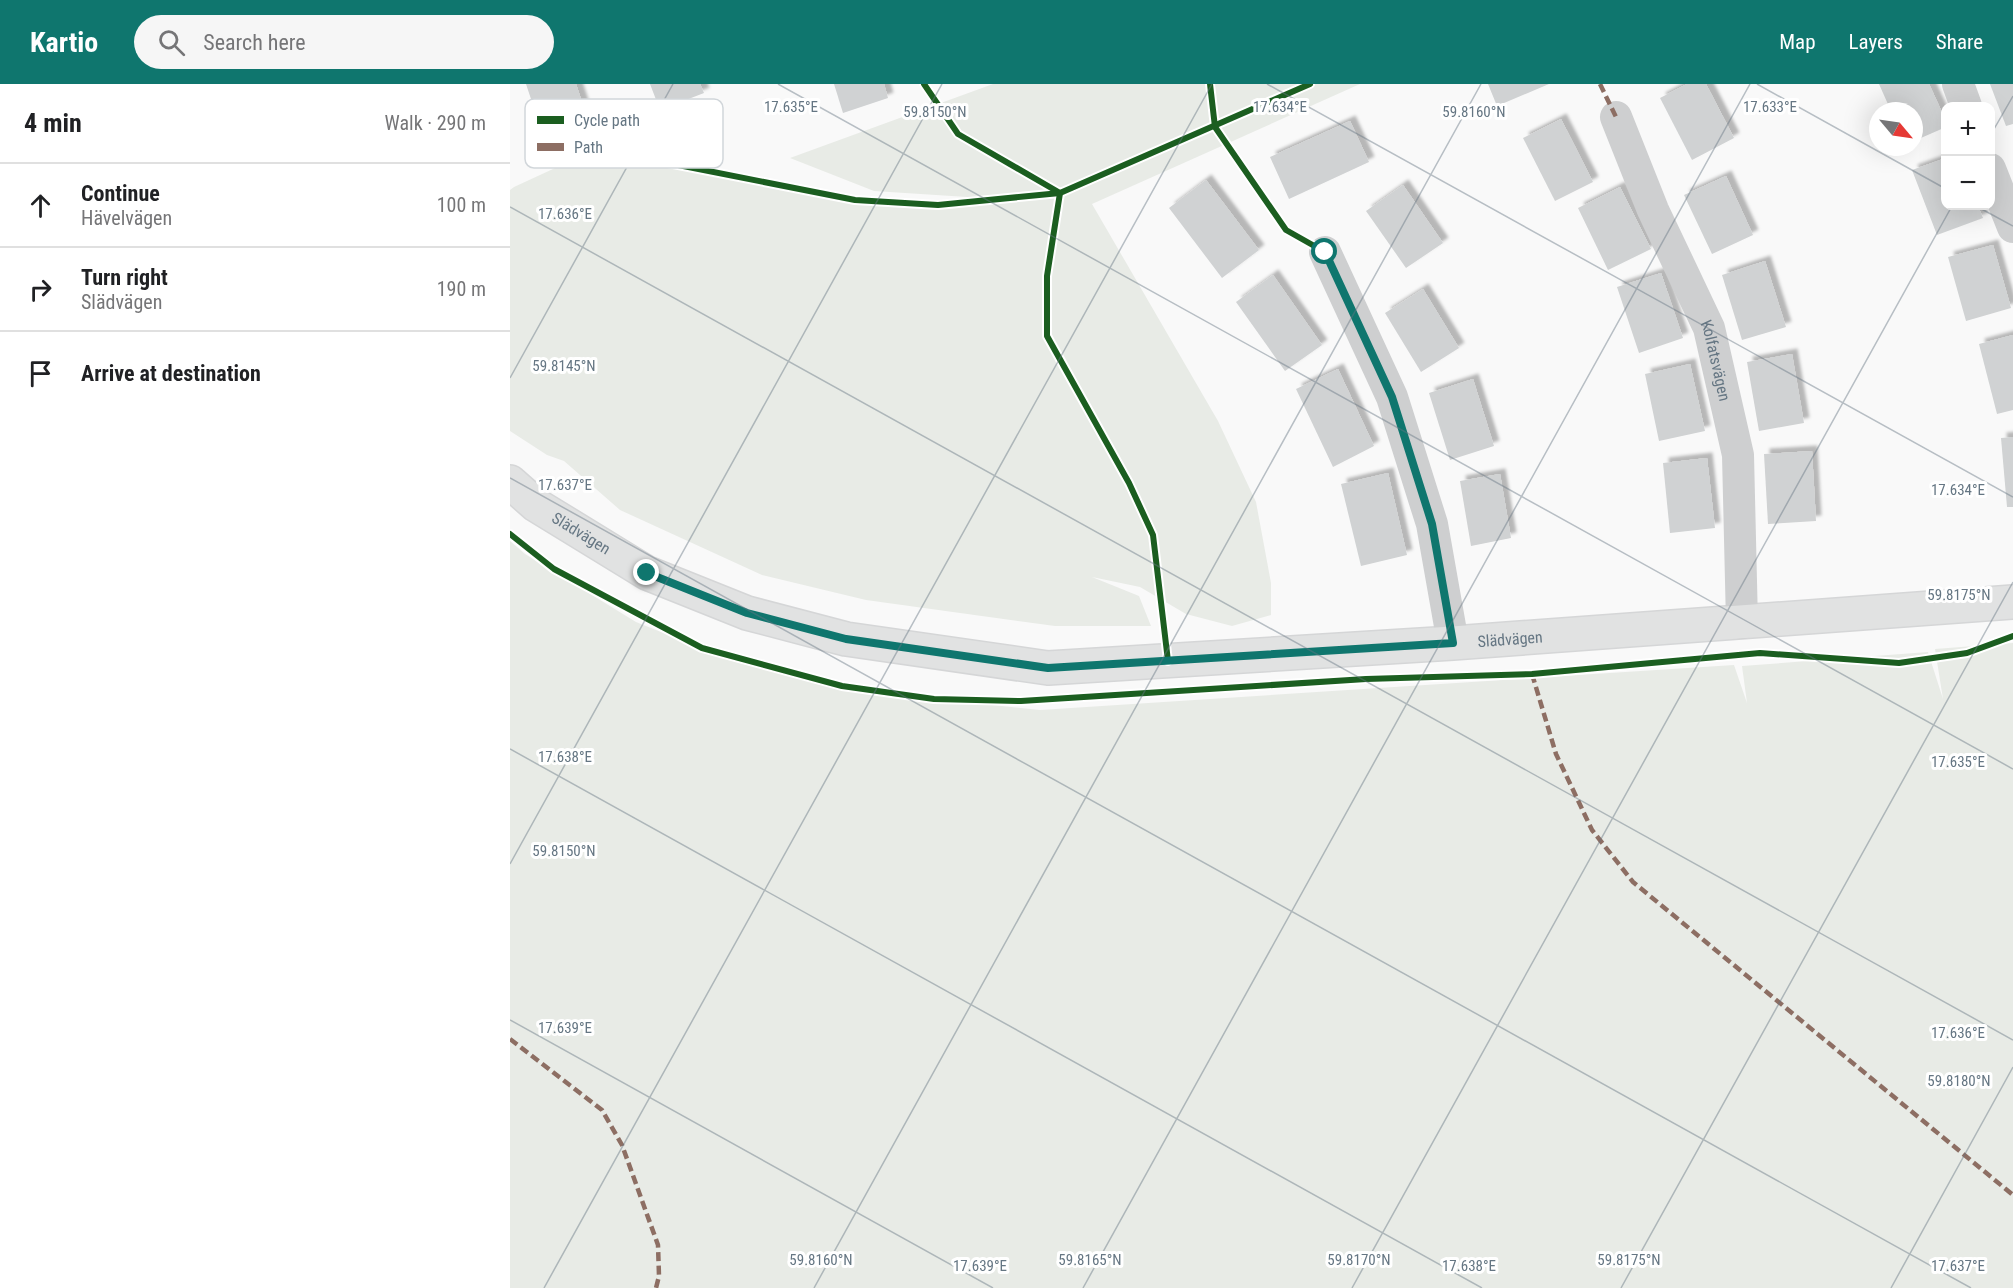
<!DOCTYPE html>
<meta charset="utf-8">
<style>
:root{--surface:#fff;--page:#f6f6f6;--text:#202124;--muted:#757577;--line:#e0e0e0;--accent:#0f766e}
body{margin:0;font-family:"Roboto Condensed",sans-serif;background:var(--page);color:var(--text)}
.controls{position:absolute;right:18px;top:18px;display:grid;overflow:hidden;border-radius:12px;box-shadow:0 6px 24px #0002}
.controls button{width:54px;height:54px;display:grid;place-items:center;padding:0;border:0;border-bottom:2px solid var(--line);background:var(--surface);color:var(--text);font:30px sans-serif}
.compass{position:absolute;left:1359px;top:18px;width:54px;height:54px;border-radius:50%;background:var(--surface);box-shadow:0 6px 24px #0002;rotate:119deg}
.stop{position:absolute;width:18px;height:18px;margin:-14px;border:4px solid #0f766e;border-radius:50%;background:#fff}
.stop.end{background:#0f766e;border-color:#fff;box-shadow:0 2px 6px #0008}
.list{margin:0;padding:0;list-style:none}
h2{display:flex;justify-content:space-between;align-items:center;height:78px;margin:0;padding:0 24px;font-size:26px}
h2 small{font-size:20px;font-weight:400;color:var(--muted)}
.list li{display:grid;grid-template-columns:39px 1fr auto;gap:18px;align-items:center;box-sizing:border-box;height:84px;padding:0 24px;border-top:2px solid var(--line)}
.list b{display:block;font-size:22px;white-space:nowrap}
.list p{margin:0;font-size:20px;white-space:nowrap;color:var(--muted)}
.list em{font-size:20px;font-style:normal;color:var(--muted)}
.icon{flex:none;width:33px;height:33px;fill:none;stroke:currentColor;stroke-width:2;stroke-linecap:round;stroke-linejoin:round}
.map{position:relative;flex:none;width:1503px;height:1204px;overflow:hidden}
header{display:flex;align-items:center;gap:36px;box-sizing:border-box;height:84px;padding:0 30px;background:var(--accent);color:#fff}
header strong{font-size:28px}
nav{display:flex;gap:33px;margin-inline-start:auto;font-size:21px}
.search{width:420px;height:54px;background:var(--page);display:flex;align-items:center;gap:15px;box-sizing:border-box;padding:0 21px;border-radius:33px;color:var(--muted);font-size:22px}
main{display:flex}
aside{flex:1;background:var(--surface)}
.map>svg:first-child{display:block}
</style>
<header>
<strong>Kartio</strong>
<div class="search"><svg class="icon" aria-label="search" viewBox="0 0 24 24"><circle cx="10" cy="10" r="6"/><path d="M15 15l6 6"/></svg>Search here</div>
<nav><a>Map</a><a>Layers</a><a>Share</a></nav>
</header>
<main>
<aside>
<h2>4 min<small>Walk · 290 m</small></h2>
<ul class="list">
<li><svg class="icon" aria-label="ahead" viewBox="0 0 24 24"><path d="M12 20V5M6 11l6-6 6 6"/></svg><div><b>Continue</b><p>Hävelvägen</p></div><em>100 m</em></li>
<li><svg class="icon" aria-label="right" viewBox="0 0 24 24"><path d="M7 20v-9h11M14 6l5 5-5 5"/></svg><div><b>Turn right</b><p>Slädvägen</p></div><em>190 m</em></li>
<li><svg class="icon" aria-label="arrive" viewBox="0 0 24 24"><path d="M6 21V4h12l-3 4 3 4H6"/></svg><div><b>Arrive at destination</b></div></li>
</ul>
</aside>
<div class="map">
<svg width="1503" height="1204" viewBox="0 0 1503 1204">
<defs>
<filter id="shadow"><feDropShadow dx="5.5" dy="-5.5" stdDeviation="1.5" flood-color="#0004"/></filter>
</defs>
<rect width="100%" height="100%" fill="#f9f9f9"/>
<g fill="#e8ebe6">
<polygon points="483,0 850,0 582,120 708,337 746,418 761,499 761,531 722,542 676,530 630,503 582,493 629,512 641,542 545,542 356,516 252,491 110,426 54,377 37,371 0,347 0,106 4,103 121,49 129,68 153,78 345,116 428,121 488,115 364,107 280,74"/>
<polygon points="0,457 15,470 126,538 226,578 325,604 530,626 1224,581 1237,619 1232,582 1418,568 1433,615 1425,565 1503,559 1503,1204 0,1204"/>
</g>
<g fill="#d0d2d3" filter="url(#shadow)">
<polygon points="16,0 66,0 83,51 38,66"/>
<polygon points="140,0 190,0 194,9 150,26"/>
<polygon points="324,0 374,0 378,14 333,29"/>
<polygon points="978,0 1039,0 987,22"/>
<polygon points="1177,0 1196,0 1224,54 1182,76 1150,14"/>
<polygon points="1369,0 1419,0 1436,37 1436,43 1404,57 1404,27 1381,27"/>
<polygon points="1480,0 1503,0 1503,40 1496,42"/>
<polygon points="1051,35 1083,98 1045,117 1013,54"/>
<polygon points="840,37 859,78 779,115 760,73"/>
<polygon points="1436,74 1436,122 1468,122 1473,134 1427,151 1402,86"/>
<polygon points="1216,92 1243,151 1202,170 1174,111"/>
<polygon points="696,96 749,166 712,194 659,124"/>
<polygon points="893,101 933,159 896,184 856,127"/>
<polygon points="1110,103 1141,165 1098,186 1068,124"/>
<polygon points="1483,161 1501,224 1456,237 1438,173"/>
<polygon points="1255,177 1276,243 1232,256 1212,191"/>
<polygon points="1151,189 1173,254 1129,269 1107,203"/>
<polygon points="763,191 812,261 775,287 726,218"/>
<polygon points="913,205 949,264 911,288 875,229"/>
<polygon points="1503,251 1503,326 1487,330 1469,260"/>
<polygon points="1282,270 1294,339 1249,347 1237,278"/>
<polygon points="1180,280 1195,347 1149,357 1135,290"/>
<polygon points="828,285 864,362 823,383 786,305"/>
<polygon points="963,295 984,362 940,376 919,309"/>
<polygon points="1503,353 1503,423 1497,423 1491,354"/>
<polygon points="1302,367 1306,437 1258,440 1254,370"/>
<polygon points="1197,374 1205,444 1160,449 1153,379"/>
<polygon points="878,389 897,471 851,482 831,400"/>
<polygon points="990,390 1001,454 961,462 950,397"/>
</g>
<g fill="none" stroke-linecap="round" stroke-linejoin="round">
<defs>
<g id="secondary">
<path id="s2" d="M 0,398 L 26,421 L 137,489 L 237,529 L 336,555 L 538,584 L 943,559 L 1503,518"/>
</g>
</defs>
<use href="#secondary" stroke="#d5d6d7" stroke-width="36"/>
<g stroke="#cecfd0" stroke-width="32">
<polyline points="1448,0 1456,22"/>
<path id="s1" d="M 1106,33 L 1143,126 L 1199,244 L 1228,371 L 1232,539"/>
<polyline points="1480,85 1503,143"/>
<polyline points="815,168 882,313 922,440 943,559"/>
</g>
<use href="#secondary" stroke="#e1e2e2" stroke-width="33"/>
<g stroke="#8d6e63" stroke-width="4.5" stroke-dasharray="9 4.5" stroke-linecap="butt">
<polyline points="1090,0 1106,33"/>
<polyline points="1022,590 1046,670 1082,746 1123,798 1503,1111"/>
<polyline points="0,955 92,1026 112,1061 148,1161 149,1192 146,1204"/>
</g>
<defs>
<g id="cycleway">
<polyline points="414,0 448,50 550,109 537,192 537,252 619,399 643,451 658,577"/>
<polyline points="700,0 705,43 776,146 815,168"/>
<polyline points="129,68 153,78 345,116 428,121 550,109 800,0"/>
<polyline points="0,450 44,485 192,564 332,602 424,615 511,617 856,595 1022,590 1250,569 1389,579 1457,569 1503,552"/>
</g>
</defs>
<use href="#cycleway" stroke="#fff" stroke-width="10"/>
<use href="#cycleway" stroke="#1b5e20" stroke-width="6"/>
</g>
<g fill="none" stroke-linecap="round" stroke-linejoin="round">
<polyline stroke="#0f766e" stroke-width="8" points="137,489 237,529 336,555 538,584 943,559 922,440 882,313 815,168"/>
</g>
<path fill="none" stroke="#657683" stroke-width="1.5" stroke-opacity="0.45" d="M 268,0 L 1503,685M 757,0 L 1503,413M 1247,0 L 1436,105M 1480,52 L 1503,12M 1466,122 L 1503,142M 0,123 L 1503,956M 0,294 L 163,0M 0,394 L 1461,1204M 0,665 L 972,1204M 0,780 L 432,0M 0,936 L 483,1204M 34,1204 L 702,0M 304,1204 L 971,0M 573,1204 L 1240,0M 842,1204 L 1442,122M 1111,1204 L 1503,498M 1381,1204 L 1503,983"/>
<g text-anchor="middle" stroke-width="6" stroke-linejoin="round" paint-order="stroke">
<g font-size="16" fill="#657683" stroke="#fff">
<text dy="6" stroke="none"><textPath href="#s1" startOffset="264">Kolfatsvägen</textPath></text>
<text dy="6" stroke="none"><textPath href="#s2" startOffset="88">Slädvägen</textPath></text>
<text dy="6" stroke="none"><textPath href="#s2" startOffset="1042">Slädvägen</textPath></text>
</g>
</g>
<rect x="15" y="15" width="198" height="69" rx="9" fill="#fff" stroke="#d1d6da" stroke-width="1.5"/>
<rect x="27" y="32" width="27" height="8" fill="#1b5e20"/>
<rect x="27" y="59" width="27" height="8" fill="#8d6e63"/>
<g font-size="16" fill="#657683">
<text x="64" y="42">Cycle path</text>
<text x="64" y="69">Path</text>
</g>
<g font-size="15" text-anchor="middle" fill="#657683" stroke="#fff" stroke-width="6" stroke-linejoin="round" paint-order="stroke">
<text x="1260" y="28">17.633°E</text>
<text x="281" y="28">17.635°E</text>
<text x="770" y="28">17.634°E</text>
<text x="425" y="33">59.8150°N</text>
<text x="964" y="33">59.8160°N</text>
<text x="55" y="135">17.636°E</text>
<text x="54" y="287">59.8145°N</text>
<text x="55" y="406">17.637°E</text>
<text x="1448" y="411">17.634°E</text>
<text x="1449" y="516">59.8175°N</text>
<text x="55" y="678">17.638°E</text>
<text x="1448" y="683">17.635°E</text>
<text x="54" y="772">59.8150°N</text>
<text x="55" y="949">17.639°E</text>
<text x="1448" y="954">17.636°E</text>
<text x="1449" y="1002">59.8180°N</text>
<text x="311" y="1181">59.8160°N</text>
<text x="580" y="1181">59.8165°N</text>
<text x="849" y="1181">59.8170°N</text>
<text x="1119" y="1181">59.8175°N</text>
<text x="470" y="1187">17.639°E</text>
<text x="959" y="1187">17.638°E</text>
<text x="1448" y="1187">17.637°E</text>
</g>
</svg>
<div class="controls">
<button>+</button>
<button>−</button>
</div>
<svg class="compass" viewBox="-18 -18 36 36"><path d="M0-13l5 13h-10z" fill="#e53935"/><path d="M0 13l5-13h-10z" fill="#757577"/></svg>
<div class="stop" style="left:815px;top:168px"></div>
<div class="stop end" style="left:137px;top:489px"></div>
</div>
</main>
